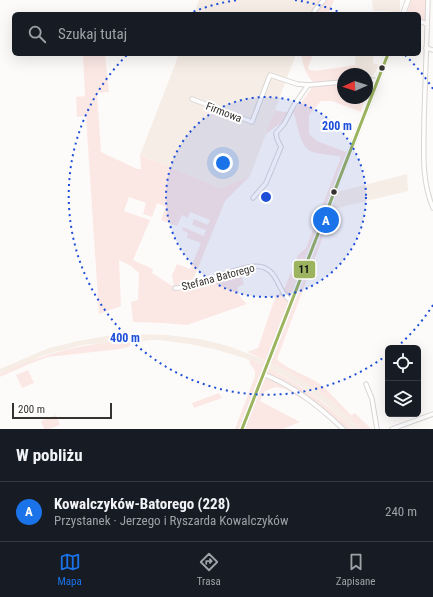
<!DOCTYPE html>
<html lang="pl">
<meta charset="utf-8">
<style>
:root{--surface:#171b24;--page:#20242c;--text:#f1f3f6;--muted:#9ea1a6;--line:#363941;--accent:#1a73e8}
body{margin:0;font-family:"Roboto Condensed",sans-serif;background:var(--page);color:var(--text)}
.controls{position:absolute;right:12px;bottom:12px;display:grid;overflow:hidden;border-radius:6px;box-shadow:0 4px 16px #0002}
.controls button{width:36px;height:36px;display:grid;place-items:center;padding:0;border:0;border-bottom:1px solid var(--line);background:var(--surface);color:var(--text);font:20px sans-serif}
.compass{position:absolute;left:337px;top:68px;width:36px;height:36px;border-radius:50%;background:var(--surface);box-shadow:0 4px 16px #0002;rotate:267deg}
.scale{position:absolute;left:12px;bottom:10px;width:100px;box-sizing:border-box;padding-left:4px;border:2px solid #36322f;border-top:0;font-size:11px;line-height:14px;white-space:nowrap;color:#36322f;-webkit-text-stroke:3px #fff;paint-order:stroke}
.you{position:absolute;left:223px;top:163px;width:14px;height:14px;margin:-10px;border:3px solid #fff;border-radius:50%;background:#1a73e8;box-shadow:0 0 0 6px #1a73e833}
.badge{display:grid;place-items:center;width:26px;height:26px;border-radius:50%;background:var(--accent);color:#fff;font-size:13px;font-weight:700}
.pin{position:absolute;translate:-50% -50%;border:2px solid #fff;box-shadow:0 1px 4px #0006}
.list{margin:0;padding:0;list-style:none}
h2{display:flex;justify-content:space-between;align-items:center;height:52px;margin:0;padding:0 16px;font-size:17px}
h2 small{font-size:13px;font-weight:400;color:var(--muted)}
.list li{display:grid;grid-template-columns:26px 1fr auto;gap:12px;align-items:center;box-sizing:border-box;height:60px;padding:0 16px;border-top:1px solid var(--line)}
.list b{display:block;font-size:15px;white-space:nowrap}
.list p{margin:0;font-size:13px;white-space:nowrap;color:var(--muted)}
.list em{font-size:13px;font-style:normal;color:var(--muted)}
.icon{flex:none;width:22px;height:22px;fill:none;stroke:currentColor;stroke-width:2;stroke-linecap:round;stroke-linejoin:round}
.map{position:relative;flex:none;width:433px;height:429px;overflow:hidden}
.search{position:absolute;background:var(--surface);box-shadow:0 4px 16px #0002;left:12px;right:12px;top:12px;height:44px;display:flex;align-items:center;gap:10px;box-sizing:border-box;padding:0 14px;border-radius:6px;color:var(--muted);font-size:15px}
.sheet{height:112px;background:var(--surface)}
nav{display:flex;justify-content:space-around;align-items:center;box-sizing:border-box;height:56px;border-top:1px solid var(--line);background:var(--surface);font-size:11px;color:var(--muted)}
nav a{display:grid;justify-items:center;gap:2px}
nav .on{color:var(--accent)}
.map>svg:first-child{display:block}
</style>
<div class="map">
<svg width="433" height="429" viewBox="0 0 433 429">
<rect width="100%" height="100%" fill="#fdfbf9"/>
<g fill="#f6eee6">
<polygon points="199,0 316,0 311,14 194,14"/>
<polygon points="372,0 400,0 400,14 396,14 390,11 373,11"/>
<polygon points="179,54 296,54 250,176 221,188 140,155"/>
<polygon points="355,54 373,54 373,63 380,65 370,79 367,79 367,74 356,74"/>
<polygon points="407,174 408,191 329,210 337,192"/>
<polygon points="133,334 167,335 200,339 228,346 271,362 300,378 323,393 348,415 361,429 352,429 327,405 302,387 282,375 244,358 214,349 189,344 159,340 129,340 83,345 44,355 0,375 0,369 49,348 78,341 112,335"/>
</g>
<g fill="#fbe8e5" fill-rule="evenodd">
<polygon points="316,0 334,0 328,14 311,14"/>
<polygon points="411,0 428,0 427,24 419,20 419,14 407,14"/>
<path d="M 83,54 L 105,54 L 109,92 L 97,93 L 101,152 L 137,169 L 141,169 L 140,155 L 221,188 L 250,176 L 225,201 L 191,285 L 239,269 L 244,284 L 238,287 C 237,295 242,299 247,304 L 187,325 L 163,323 L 133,322 L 131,302 L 138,300 L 139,273 L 131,266 L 119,260 L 121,306 L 99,314 L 86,116 L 77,117 L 76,97 L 85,96 ZM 129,197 L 146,203 L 143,214 L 152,217 L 157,203 L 166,207 L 161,220 L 177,226 L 182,215 L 188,218 L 190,212 L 210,220 L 208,225 L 194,219 L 192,225 L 206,230 L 204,236 L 183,227 L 182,230 L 188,233 L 187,238 L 201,243 L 190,269 L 177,264 L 172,275 L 174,287 L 152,273 L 153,269 L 133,260 L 150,220 L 124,211 Z"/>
<path d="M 301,54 L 313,54 L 308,68 L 310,70 L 315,71 L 356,65 L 356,74 L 343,74 L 343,98 L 365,98 L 361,112 L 332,101 L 321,101 L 309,115 L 309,134 L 317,141 L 346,152 L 347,150 L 350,152 L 329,210 L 321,242 L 277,359 C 284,368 309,376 320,384 C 331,393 341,405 351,415 L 355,413 L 371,429 L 361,429 C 328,394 291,370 247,352 L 258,348 L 276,295 L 283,292 L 298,255 L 306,248 L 341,157 C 334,155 316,154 310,151 C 300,145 297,124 294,113 L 265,135 L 275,110 C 279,111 286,113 290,112 C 297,109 313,89 313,82 C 305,74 303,64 301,54 Z"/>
<path d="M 129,340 L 151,340 L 132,342 L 129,347 L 120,349 L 48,357 L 29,364 L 0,377 L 0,375 C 42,353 82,344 129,340 Z"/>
<path d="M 250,360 C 289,376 323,399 352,429 L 343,429 L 325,412 L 285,389 L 276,387 L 265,391 L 260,401 L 300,422 L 283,429 L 244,429 L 262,383 L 242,429 L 235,429 L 255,376 L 255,371 L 249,362 Z"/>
<polygon points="28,370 34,383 22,388 16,375"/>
<polygon points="219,393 222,398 194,408 192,403"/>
<polygon points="56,415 60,425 49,429 44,429 41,421"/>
</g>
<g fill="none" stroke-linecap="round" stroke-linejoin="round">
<defs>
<g id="street">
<path d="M 428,0 C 427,40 425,80 424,120 C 424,151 421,179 433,208"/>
<polyline points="313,14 315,10 324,0"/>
<polyline points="419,21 427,24"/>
<polyline points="426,48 433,50"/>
<polyline points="367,79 377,81"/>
<polyline points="192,99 252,122 270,75 297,84 308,85 343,82"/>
<polyline points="253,198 266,183 281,147 277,139 276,133 284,124 294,105 308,85"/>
<path d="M 175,288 C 198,288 247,259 265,268 C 279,274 279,295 292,301"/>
<path d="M 263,374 C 294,386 319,406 343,429"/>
<polyline points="366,384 372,399 377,429"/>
<polyline points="392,429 433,414"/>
</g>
<g id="secondary">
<polyline points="403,14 408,0"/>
<polyline points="242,429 388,54"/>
</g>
</defs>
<use href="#street" stroke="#d8d6d3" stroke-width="5.5"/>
<use href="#secondary" stroke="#d8d6d3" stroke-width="6"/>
<use href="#street" stroke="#fffefe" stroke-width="3.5"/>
<use href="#secondary" stroke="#fffefe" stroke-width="4.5"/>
<defs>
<polyline id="bus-1" points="242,429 388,54"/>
</defs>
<use href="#bus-1" stroke="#fff" stroke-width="6"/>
<use href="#bus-1" stroke="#9cb360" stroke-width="3"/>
</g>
<circle cx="266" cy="197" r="100" fill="#1d4ed8" fill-opacity=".12"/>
<g fill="none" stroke="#1d4ed8" stroke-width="2" stroke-dasharray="2 4">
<circle cx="266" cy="197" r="100"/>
<path d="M433 305A199 199 0 0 1 397 347M387 355A199 199 0 0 1 127 55M188 14A199 199 0 0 1 237 0M295 0A199 199 0 0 1 344 14M405 55A199 199 0 0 1 433 89"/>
</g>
<g fill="#36322f" stroke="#fff" stroke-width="1.5">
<circle cx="382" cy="68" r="3.5"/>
<circle cx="334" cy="192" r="3.5"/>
</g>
<g text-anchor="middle" stroke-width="4" stroke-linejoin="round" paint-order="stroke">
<g font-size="11" fill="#36322f" stroke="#fff">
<text transform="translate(224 112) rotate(21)" y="4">Firmowa</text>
<text transform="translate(218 277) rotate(-15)" y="4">Stefana Batorego</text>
</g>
</g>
<circle cx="266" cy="197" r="6" fill="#1d4ed8" stroke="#fff" stroke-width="2"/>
<g font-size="12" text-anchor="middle" font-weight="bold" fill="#1d4ed8" stroke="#fff" stroke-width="4" stroke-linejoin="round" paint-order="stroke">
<text x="337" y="130">200 m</text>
<text x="125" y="342">400 m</text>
</g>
<rect stroke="#fff" stroke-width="1.5" x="293" y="260" width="23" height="19" rx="4" fill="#9cb360"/>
<g font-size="11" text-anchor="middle" font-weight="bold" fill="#111">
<text x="304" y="273">11</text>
</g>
</svg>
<div class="controls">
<button><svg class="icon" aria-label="locate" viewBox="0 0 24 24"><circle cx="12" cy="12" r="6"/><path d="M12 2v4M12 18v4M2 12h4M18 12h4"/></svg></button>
<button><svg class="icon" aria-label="layers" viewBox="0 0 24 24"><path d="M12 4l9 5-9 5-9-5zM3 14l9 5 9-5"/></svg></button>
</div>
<svg class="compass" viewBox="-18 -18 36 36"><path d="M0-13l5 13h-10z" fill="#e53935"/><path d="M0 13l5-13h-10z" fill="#9ea1a6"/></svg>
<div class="scale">200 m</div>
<div class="you"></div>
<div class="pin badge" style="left:326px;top:220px">A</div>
<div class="search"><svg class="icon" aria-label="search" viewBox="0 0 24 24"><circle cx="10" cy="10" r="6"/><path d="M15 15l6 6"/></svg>Szukaj tutaj</div>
</div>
<section class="sheet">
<h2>W pobliżu<small></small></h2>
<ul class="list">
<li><span class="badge">A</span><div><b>Kowalczyków-Batorego (228)</b><p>Przystanek · Jerzego i Ryszarda Kowalczyków</p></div><em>240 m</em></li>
</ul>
</section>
<nav>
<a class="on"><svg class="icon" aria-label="map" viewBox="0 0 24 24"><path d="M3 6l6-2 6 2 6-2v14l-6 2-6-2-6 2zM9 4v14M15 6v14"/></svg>Mapa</a>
<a><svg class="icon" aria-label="directions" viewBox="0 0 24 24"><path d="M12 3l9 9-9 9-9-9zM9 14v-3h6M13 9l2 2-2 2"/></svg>Trasa</a>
<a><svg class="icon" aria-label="saved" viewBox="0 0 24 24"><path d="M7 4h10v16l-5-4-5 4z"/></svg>Zapisane</a>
</nav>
